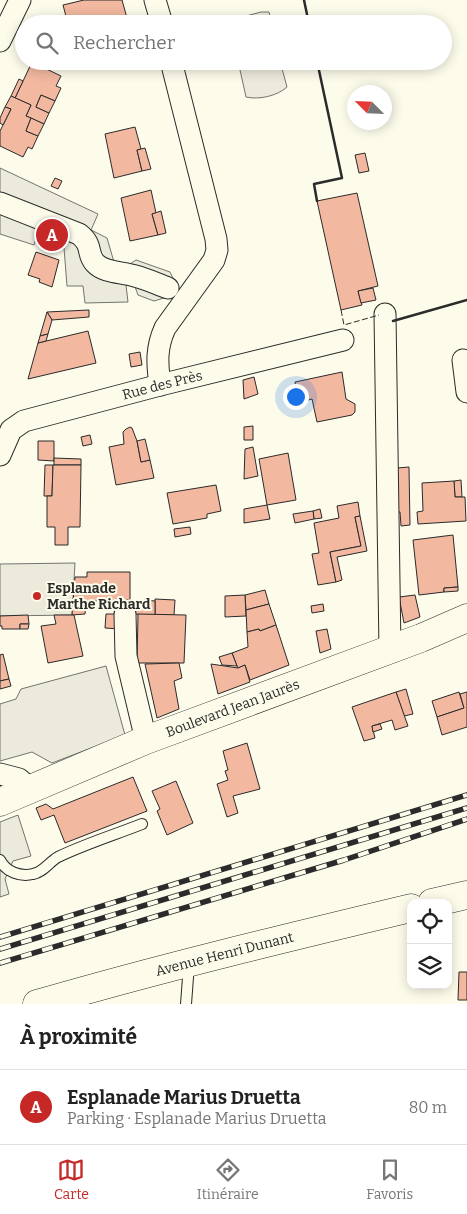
<!DOCTYPE html>
<html lang="fr">
<meta charset="utf-8">
<style>
:root{--surface:#fff;--page:#f2f2f2;--text:#222;--muted:#767676;--line:#e0e0e0;--accent:#c62828}
body{margin:0;font-family:Bitter,serif;background:var(--page);color:var(--text)}
.controls{position:absolute;right:15px;bottom:15px;display:grid;overflow:hidden;border-radius:10px;box-shadow:0 2px 12px #0003}
.controls button{width:45px;height:45px;display:grid;place-items:center;padding:0;border:0;border-bottom:1px solid var(--line);background:var(--surface);color:var(--text);font:25px sans-serif}
.compass{position:absolute;left:347px;top:85px;width:45px;height:45px;border-radius:50%;background:var(--surface);box-shadow:0 2px 12px #0003;rotate:294deg}
.you{position:absolute;left:295px;top:396px;width:18px;height:18px;margin:-12px;border:4px solid #fff;border-radius:50%;background:#1a73e8;box-shadow:0 0 0 8px #1a73e833}
.badge{display:grid;place-items:center;width:32px;height:32px;border-radius:50%;background:var(--accent);color:#fff;font-size:16px;font-weight:700}
.pin{position:absolute;translate:-50% -50%;border:2px solid #fff;box-shadow:0 1px 5px #0006}
.list{margin:0;padding:0;list-style:none}
h2{display:flex;justify-content:space-between;align-items:center;height:65px;margin:0;padding:0 20px;font-size:21px}
h2 small{font-size:16px;font-weight:400;color:var(--muted)}
.list li{display:grid;grid-template-columns:32px 1fr auto;gap:15px;align-items:center;box-sizing:border-box;height:75px;padding:0 20px;border-top:1px solid var(--line)}
.list b{display:block;font-size:19px;white-space:nowrap}
.list p{margin:0;font-size:16px;white-space:nowrap;color:var(--muted)}
.list em{font-size:16px;font-style:normal;color:var(--muted)}
.icon{flex:none;width:28px;height:28px;fill:none;stroke:currentColor;stroke-width:2;stroke-linecap:round;stroke-linejoin:round}
.map{position:relative;flex:none;width:467px;height:1004px;overflow:hidden}
.search{position:absolute;background:var(--surface);box-shadow:0 2px 12px #0003;left:15px;right:15px;top:15px;height:55px;display:flex;align-items:center;gap:12px;box-sizing:border-box;padding:0 18px;border-radius:28px;color:var(--muted);font-size:19px}
.sheet{height:140px;background:var(--surface)}
nav{display:flex;justify-content:space-around;align-items:center;box-sizing:border-box;height:70px;border-top:1px solid var(--line);background:var(--surface);font-size:14px;color:var(--muted)}
nav a{display:grid;justify-items:center;gap:2px}
nav .on{color:var(--accent)}
.map>svg:first-child{display:block}
</style>
<div class="map">
<svg width="467" height="1004" viewBox="0 0 467 1004">
<rect width="100%" height="100%" fill="#fdfbea"/>
<g fill="#ecebdb" stroke="#74746e">
<polygon points="261,12 269,12 272,24 228,24 235,19"/>
<path d="M 238,61 L 280,61 L 287,87 C 277,96 259,100 246,97 Z"/>
</g>
<g fill="#eceadb" stroke="#74746e">
<polygon points="0,168 98,214 91,230 107,238 114,262 127,266 136,260 170,272 174,280 164,298 154,301 138,295 134,284 126,285 128,302 85,303 83,286 67,286 64,248 37,236 34,245 0,234"/>
<polygon points="75,563 72,615 0,616 0,564"/>
<polygon points="106,666 125,735 52,763 32,752 0,761 0,704 16,699 21,689"/>
<polygon points="18,815 31,856 13,861 5,879 9,894 0,897 0,822"/>
</g>
<g fill="#f2b8a0" stroke="#2b2b2b">
<polygon points="84,0 122,0 127,18 102,24 68,24 63,5"/>
<polygon points="32,62 61,76 56,86 61,88 55,101 41,95 36,107 49,113 44,124 26,116 31,105 15,98"/>
<polygon points="19,79 23,81 15,98 11,96"/>
<polygon points="41,95 55,101 49,113 36,107"/>
<polygon points="11,96 31,105 26,116 31,118 26,131 38,136 32,149 28,147 23,157 0,146 0,131 11,109 5,107"/>
<polygon points="5,107 11,109 3,125 0,123 0,118"/>
<polygon points="31,118 44,124 38,136 26,131"/>
<polygon points="135,127 141,149 137,150 142,171 114,178 105,134"/>
<polygon points="145,148 151,169 142,171 137,150"/>
<polygon points="365,153 369,171 359,173 355,155"/>
<polygon points="55,178 62,181 58,189 51,186"/>
<polygon points="151,190 156,213 152,214 158,235 130,241 121,198"/>
<polygon points="357,193 378,286 358,291 362,305 341,310 317,201"/>
<polygon points="161,211 166,233 158,235 152,214"/>
<polygon points="36,252 59,260 52,287 39,282 40,279 28,275"/>
<polygon points="373,288 376,300 361,303 358,291"/>
<polygon points="89,310 89,317 52,320 47,312"/>
<polygon points="47,312 52,320 48,334 40,336"/>
<polygon points="88,331 96,363 28,379 38,343"/>
<polygon points="48,334 46,341 38,343 40,336"/>
<polygon points="140,352 142,365 131,367 129,354"/>
<polygon points="342,372 346,399 355,404 355,412 352,415 317,422 312,399 298,403 295,382"/>
<polygon points="254,377 258,394 244,399 243,380"/>
<polygon points="253,426 253,440 244,440 244,427"/>
<polygon points="130,427 132,428 137,441 141,462 150,460 154,478 116,485 109,447 124,444 123,432 126,429"/>
<polygon points="90,435 92,444 83,446 81,437"/>
<polygon points="145,439 150,460 141,462 137,441"/>
<polygon points="38,441 54,441 54,461 38,460"/>
<polygon points="253,447 258,476 244,479 245,449"/>
<polygon points="288,453 296,500 267,505 259,459"/>
<polygon points="54,458 81,459 81,465 54,465"/>
<polygon points="45,465 53,465 52,496 44,496"/>
<polygon points="53,465 81,465 80,527 68,527 68,545 55,545 55,527 47,527 47,496 52,496"/>
<polygon points="409,467 410,525 401,526 400,512 398,512 397,468"/>
<polygon points="461,480 462,497 455,497 454,481"/>
<polygon points="454,481 455,497 465,497 466,521 418,524 417,512 423,511 422,483"/>
<polygon points="216,485 221,511 207,514 207,518 173,524 167,493"/>
<polygon points="358,502 360,516 355,517 361,546 330,552 336,582 318,585 312,554 319,553 314,523 339,518 337,506"/>
<polygon points="267,505 270,519 244,523 244,509"/>
<polygon points="320,509 322,518 314,519 313,511"/>
<polygon points="313,511 314,519 295,523 293,514"/>
<polygon points="360,516 367,551 337,557 342,580 336,582 330,552 361,546 355,517"/>
<polygon points="190,527 191,534 175,537 174,529"/>
<polygon points="453,535 458,587 444,588 444,592 419,595 413,540"/>
<polygon points="87,572 130,572 130,600 86,601 85,614 72,615 75,577 87,577"/>
<polygon points="458,587 458,591 444,592 444,588"/>
<polygon points="265,590 269,604 246,610 245,595"/>
<polygon points="245,595 246,616 225,617 225,596"/>
<polygon points="415,595 420,617 404,623 399,597"/>
<polygon points="155,599 175,600 174,615 155,615"/>
<polygon points="144,600 155,601 155,615 129,614 129,606 144,604"/>
<polygon points="269,604 276,625 260,631 259,629 247,632 246,610"/>
<polygon points="323,604 324,611 312,613 311,606"/>
<polygon points="106,614 120,614 120,629 105,628"/>
<polygon points="138,614 186,615 184,663 137,663"/>
<polygon points="28,615 29,624 20,624 20,629 2,629 2,626 0,626 0,616"/>
<polygon points="54,615 74,615 83,656 48,663 41,626 56,624"/>
<polygon points="20,624 29,624 28,629 20,629"/>
<polygon points="276,625 289,665 250,680 245,665 238,668 237,666 232,653 248,647 247,632 259,629 260,631"/>
<polygon points="327,629 331,649 320,653 316,631"/>
<polygon points="232,653 237,666 222,665 219,657"/>
<polygon points="3,654 9,679 0,681 0,655"/>
<polygon points="179,663 182,678 174,681 179,709 157,718 145,664"/>
<polygon points="211,664 238,668 245,665 250,682 218,694"/>
<polygon points="9,679 11,686 0,689 0,681"/>
<polygon points="406,689 413,714 404,716 396,692"/>
<polygon points="396,692 408,726 395,730 392,720 372,726 375,738 364,741 352,707"/>
<polygon points="459,692 464,708 437,717 432,701"/>
<polygon points="467,692 467,727 442,735 437,717 464,708 460,694"/>
<polygon points="380,724 382,729 373,732 372,726"/>
<polygon points="247,743 260,789 233,796 238,813 227,817 217,784 228,780 225,771 228,770 223,751"/>
<polygon points="133,777 147,811 65,843 54,815 41,820 36,808 46,804 53,809"/>
<polygon points="176,781 193,823 167,835 157,811 160,809 152,791"/>
<polygon points="459,972 467,972 467,1000 458,1000"/>
</g>
<g fill="none" stroke-linecap="round" stroke-linejoin="round">
<defs>
<g id="lane">
<path d="M 0,860 C 6,872 20,877 33,874 C 44,872 49,862 58,857 C 85,844 114,835 142,824"/>
<polyline points="186,1004 189,964"/>
</g>
<g id="street">
<polyline points="155,0 162,24"/>
<polyline points="0,41 20,0"/>
<path d="M 0,203 L 79,234 C 94,246 86,253 95,263 C 104,273 123,272 135,276 C 147,279 157,284 168,288"/>
<polyline points="385,314 390,650"/>
<polyline points="463,360 467,392"/>
<path d="M 160,385 C 157,363 156,348 165,328 L 214,260 L 217,250 L 216,239 L 171,61"/>
<path id="s1" d="M 0,455 L 11,430 L 24,421 L 160,385 L 343,340"/>
<polyline points="125,614 126,656 146,740"/>
<polyline points="0,774 19,779 30,789"/>
</g>
<g id="secondary">
<path id="s2" d="M 0,802 L 146,740 L 421,638 L 467,618"/>
<polyline points="432,903 467,895"/>
<path id="s3" d="M 37,1004 C 161,968 286,938 411,908"/>
</g>
</defs>
<use href="#lane" stroke="#2b2b2b" stroke-width="12"/>
<use href="#street" stroke="#2b2b2b" stroke-width="23"/>
<use href="#secondary" stroke="#2b2b2b" stroke-width="29"/>
<use href="#lane" stroke="#fdfbea" stroke-width="10"/>
<use href="#street" stroke="#fdfbea" stroke-width="21"/>
<use href="#secondary" stroke="#fdfbea" stroke-width="28"/>
<defs>
<g id="rail">
<polyline points="0,937 467,795"/>
<polyline points="0,949 467,808"/>
<polyline points="0,963 344,860 467,819"/>
</g>
</defs>
<use href="#rail" stroke="#2b2b2b" stroke-width="5.5"/>
<use href="#rail" stroke="#fdfbea" stroke-width="4" stroke-dasharray="11" stroke-linecap="butt"/>
<polyline stroke="#2b2b2b" stroke-width="1" stroke-dasharray="6 2.5" stroke-linecap="butt" points="341,310 344,325 379,315"/>
<g stroke="#2b2b2b" stroke-width="2.5">
<polyline points="304,0 309,24"/>
<polyline points="317,201 314,184 342,178 317,61"/>
<polyline points="393,321 467,300"/>
</g>
</g>
<circle fill="#c62828" stroke="#fdfbea" stroke-width="2" cx="37" cy="596" r="5"/>
<g text-anchor="middle" stroke-width="4" stroke-linejoin="round" paint-order="stroke">
<g font-size="14" fill="#2b2b2b" stroke="#fdfbea">
<text dy="5" stroke="none"><textPath href="#s1" startOffset="186">Rue des Près</textPath></text>
<text dy="5" stroke="none"><textPath href="#s2" startOffset="251">Boulevard Jean Jaurès</textPath></text>
<text dy="5" stroke="none"><textPath href="#s3" startOffset="194">Avenue Henri Dunant</textPath></text>
</g>
<g font-size="14" font-weight="bold" fill="#2b2b2b" stroke="#fdfbea" text-anchor="start">
<text x="47" y="593">Esplanade<tspan x="47" dy="16">Marthe Richard</tspan></text>
</g>
</g>
</svg>
<div class="controls">
<button><svg class="icon" aria-label="locate" viewBox="0 0 24 24"><circle cx="12" cy="12" r="6"/><path d="M12 2v4M12 18v4M2 12h4M18 12h4"/></svg></button>
<button><svg class="icon" aria-label="layers" viewBox="0 0 24 24"><path d="M12 4l9 5-9 5-9-5zM3 14l9 5 9-5"/></svg></button>
</div>
<svg class="compass" viewBox="-18 -18 36 36"><path d="M0-13l5 13h-10z" fill="#e53935"/><path d="M0 13l5-13h-10z" fill="#767676"/></svg>
<div class="you"></div>
<div class="pin badge" style="left:52px;top:235px">A</div>
<div class="search"><svg class="icon" aria-label="search" viewBox="0 0 24 24"><circle cx="10" cy="10" r="6"/><path d="M15 15l6 6"/></svg>Rechercher</div>
</div>
<section class="sheet">
<h2>À proximité<small></small></h2>
<ul class="list">
<li><span class="badge">A</span><div><b>Esplanade Marius Druetta</b><p>Parking · Esplanade Marius Druetta</p></div><em>80 m</em></li>
</ul>
</section>
<nav>
<a class="on"><svg class="icon" aria-label="map" viewBox="0 0 24 24"><path d="M3 6l6-2 6 2 6-2v14l-6 2-6-2-6 2zM9 4v14M15 6v14"/></svg>Carte</a>
<a><svg class="icon" aria-label="directions" viewBox="0 0 24 24"><path d="M12 3l9 9-9 9-9-9zM9 14v-3h6M13 9l2 2-2 2"/></svg>Itinéraire</a>
<a><svg class="icon" aria-label="saved" viewBox="0 0 24 24"><path d="M7 4h10v16l-5-4-5 4z"/></svg>Favoris</a>
</nav>
